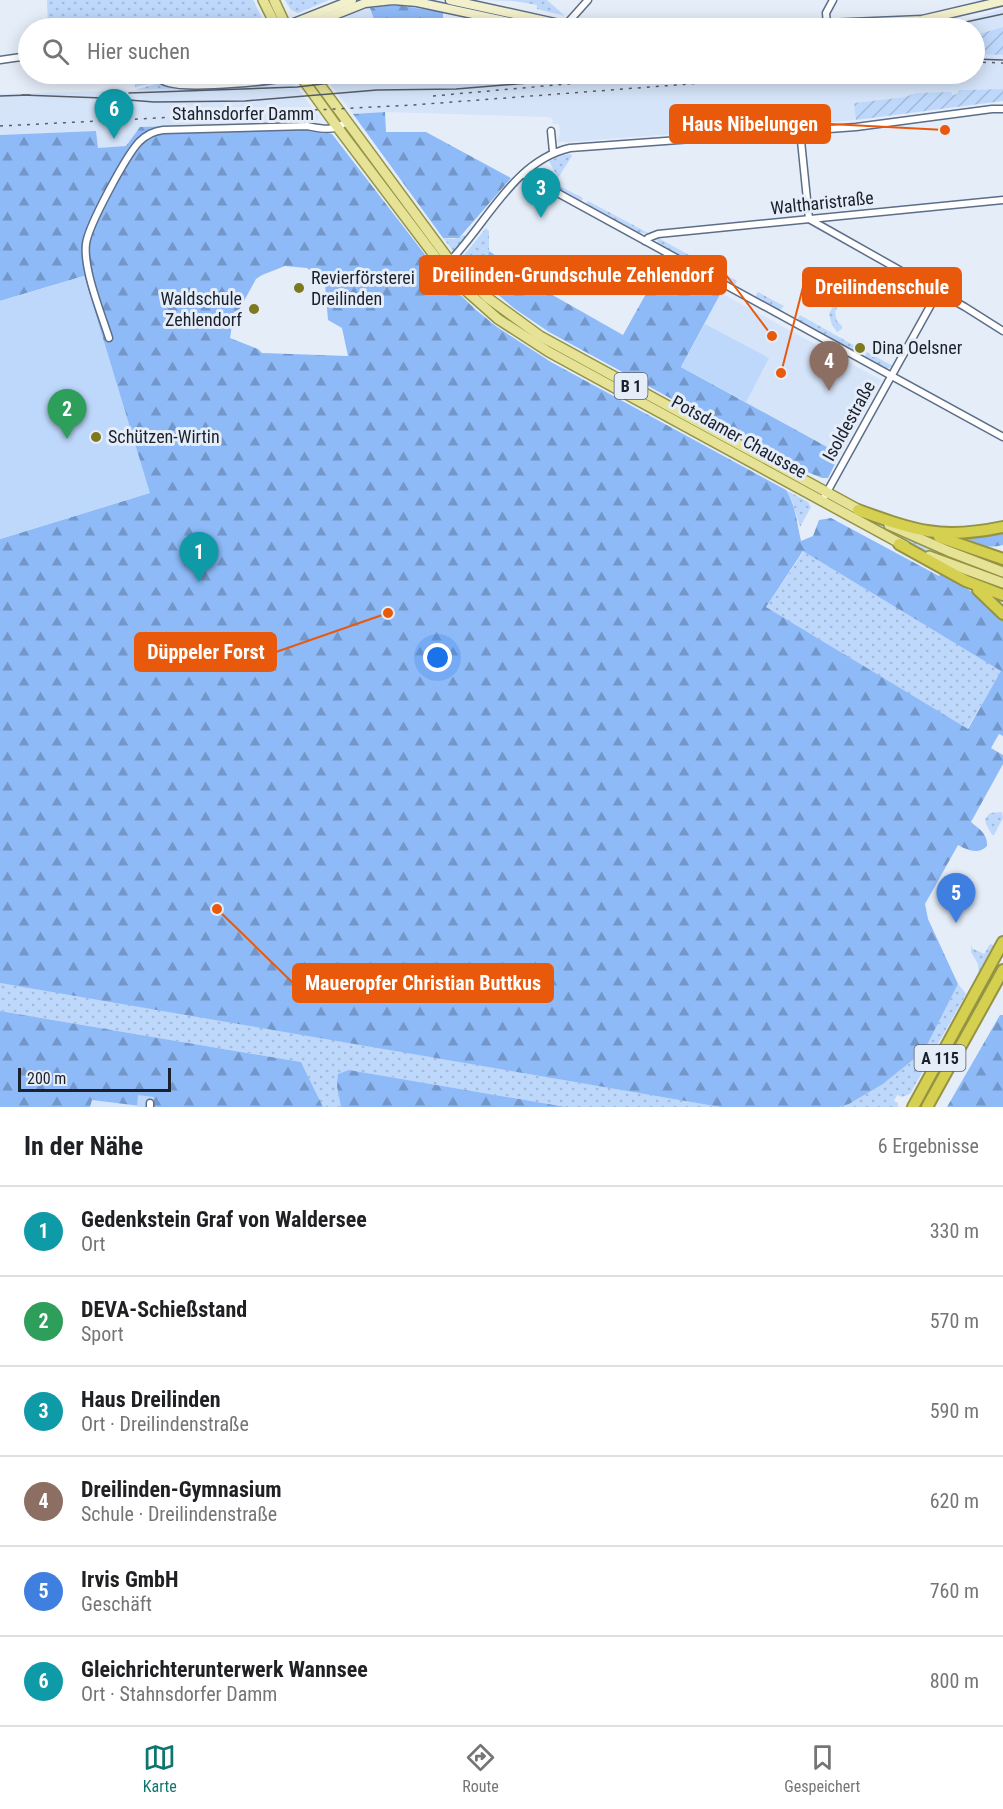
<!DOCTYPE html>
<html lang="de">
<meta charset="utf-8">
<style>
:root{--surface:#fff;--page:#f2f2f2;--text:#202124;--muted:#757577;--line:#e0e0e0;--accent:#0f766e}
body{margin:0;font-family:"Roboto Condensed",sans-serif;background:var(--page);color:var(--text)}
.scale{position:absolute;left:18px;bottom:15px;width:153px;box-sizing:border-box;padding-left:6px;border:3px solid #1a212c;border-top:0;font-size:16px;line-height:21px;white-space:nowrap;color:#1a212c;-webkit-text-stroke:4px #e5edf9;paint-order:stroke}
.you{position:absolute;left:438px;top:658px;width:21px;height:21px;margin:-15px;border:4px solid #fff;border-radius:50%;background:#1a73e8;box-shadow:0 0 0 9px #1a73e833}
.badge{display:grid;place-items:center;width:39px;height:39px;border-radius:50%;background:var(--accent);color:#fff;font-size:20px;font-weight:700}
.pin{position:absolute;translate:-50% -50px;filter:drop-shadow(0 2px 3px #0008)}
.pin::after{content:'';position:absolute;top:32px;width:21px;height:18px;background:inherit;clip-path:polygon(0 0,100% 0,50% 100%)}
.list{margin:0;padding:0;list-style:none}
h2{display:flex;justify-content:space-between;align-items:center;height:78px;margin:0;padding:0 24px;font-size:26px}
h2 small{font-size:20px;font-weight:400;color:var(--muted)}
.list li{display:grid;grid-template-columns:39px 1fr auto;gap:18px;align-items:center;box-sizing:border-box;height:90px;padding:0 24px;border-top:2px solid var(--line)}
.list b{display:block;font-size:22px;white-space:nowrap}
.list p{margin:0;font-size:20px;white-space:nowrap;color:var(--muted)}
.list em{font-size:20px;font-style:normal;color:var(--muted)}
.icon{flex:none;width:33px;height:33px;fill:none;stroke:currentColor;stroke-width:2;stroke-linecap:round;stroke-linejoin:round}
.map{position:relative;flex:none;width:1003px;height:1107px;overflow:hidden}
.search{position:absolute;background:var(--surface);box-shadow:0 3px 15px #0003;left:18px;right:18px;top:18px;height:66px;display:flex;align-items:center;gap:15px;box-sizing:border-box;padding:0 21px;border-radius:33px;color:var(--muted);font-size:22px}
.sheet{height:618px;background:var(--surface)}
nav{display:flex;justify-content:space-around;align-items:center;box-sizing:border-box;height:84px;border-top:2px solid var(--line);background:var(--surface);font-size:16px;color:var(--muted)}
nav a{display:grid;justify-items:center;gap:3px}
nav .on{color:var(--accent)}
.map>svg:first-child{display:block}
</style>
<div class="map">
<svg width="1003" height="1107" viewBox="0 0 1003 1107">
<defs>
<pattern id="grass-dots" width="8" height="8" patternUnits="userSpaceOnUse" patternTransform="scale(1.5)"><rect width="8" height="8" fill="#bed8fc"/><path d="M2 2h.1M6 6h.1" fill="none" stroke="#a3b9d8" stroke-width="1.8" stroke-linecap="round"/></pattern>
<pattern id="forest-firs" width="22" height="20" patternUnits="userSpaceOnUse" patternTransform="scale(1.5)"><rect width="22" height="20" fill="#8ebaf8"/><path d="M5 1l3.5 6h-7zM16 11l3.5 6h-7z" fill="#7397c9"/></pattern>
<pattern id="garden-furrows" width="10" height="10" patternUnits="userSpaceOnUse" patternTransform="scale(1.5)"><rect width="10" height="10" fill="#bed8fc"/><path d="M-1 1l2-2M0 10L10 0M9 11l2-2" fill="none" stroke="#a3b9d8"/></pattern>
</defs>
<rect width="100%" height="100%" fill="#e5edf9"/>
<g fill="#d5e4f9">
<polygon points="370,8 377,28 318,28 360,11"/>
<polygon points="1003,9 1003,27 975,35 974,28 899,28 966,20"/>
<polygon points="975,54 1003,55 1003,89 960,90 957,94 951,95 916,93 905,97 854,103 856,120 569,142 557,142 560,134 559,124 553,124 552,118 548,117 385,112 353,114 329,82 368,76 368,74 974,74"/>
<polygon points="293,82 319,117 315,122 140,127 126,146 97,148 96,131 0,135 0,94 223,88"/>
<polygon points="721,293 881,380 841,454 681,367"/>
<polygon points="92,1100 131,1105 148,1107 90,1107"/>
</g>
<g fill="url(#grass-dots)">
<polygon points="47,0 253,0 267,28 48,28"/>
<polygon points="285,0 329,0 298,13 291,10"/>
<polygon points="488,0 547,0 565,16 537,9 537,5 514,1"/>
<polygon points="135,74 145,74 154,83 135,87"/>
<polygon points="174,74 284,74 244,78 177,80 174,79"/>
<polygon points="292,81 293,82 223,88 135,90 159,83 173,87 184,87 244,85"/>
<polygon points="348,128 447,259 443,263 343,132"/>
<polygon points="571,154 572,156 558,178 549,161 563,155"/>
<polygon points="536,174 583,198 580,203 533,176"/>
<polygon points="588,201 650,234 634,232 585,205"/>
<polygon points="486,228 489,231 489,251 486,267 479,268 477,278 461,259"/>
<polygon points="464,235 466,237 454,252 443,238 454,239"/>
<polygon points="658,238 737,281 734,286 657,244"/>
<polygon points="455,269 495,307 817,490 815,494 554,352 510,325 451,272"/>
<polygon points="758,292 784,306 779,311 755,297"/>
<polygon points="839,295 849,300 847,304 839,304 835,312 837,321 842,326 842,329 837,332 832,325 829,314"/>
<polygon points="800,315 864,351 861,355 797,320"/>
<polygon points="867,352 893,366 887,369 864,357"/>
<polygon points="786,490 808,502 811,507 800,527 791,498"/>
<polygon points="835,500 890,529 1003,574 1001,580 909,544 833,504"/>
<polygon points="804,551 1002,671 967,729 766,607"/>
<polygon points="1002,812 1003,818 994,835 992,835 986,824 985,819 990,813"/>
<polygon points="972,943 972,948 984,954 990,944 994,946 979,976 978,964 971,952"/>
<polygon points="0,983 57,992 720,1107 566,1107 349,1070 337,1087 341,1107 323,1107 301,1062 0,1011"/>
<polygon points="958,984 966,994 910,1094 902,1097 897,1095 894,1101 898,1103 898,1107 839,1107 849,1104 883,1084 924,1051"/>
</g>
<g fill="url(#forest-firs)" fill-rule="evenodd">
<polygon points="387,6 402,6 443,12 443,28 439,28 437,21 431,21 428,28 377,28 370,8"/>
<polygon points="385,112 386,132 426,132 511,178 459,238 443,238 353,114"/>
<path d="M 315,122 L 304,129 L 332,134 L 443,278 L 476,310 L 497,327 L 551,362 L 786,490 C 796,506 797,524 801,541 L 813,536 L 819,520 L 831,518 L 939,576 L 942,572 C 965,586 984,600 1003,619 L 1003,736 L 999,734 L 991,748 L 1003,755 L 1003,764 L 971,822 C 979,829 988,834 987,846 C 979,855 967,850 958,845 L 925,904 L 928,919 L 958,984 L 924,1051 L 883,1084 L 849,1104 L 839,1107 L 720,1107 L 0,983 L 0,539 L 149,493 L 84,276 L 0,301 L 0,135 L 96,131 L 98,148 L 126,146 L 140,127 ZM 285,266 L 307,268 L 325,284 L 328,320 L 342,328 L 348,356 L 262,353 L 258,349 L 230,338 L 234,312 L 239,310 L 256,279 L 262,275 ZM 803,551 L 1001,671 L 968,729 L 766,607 Z"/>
<polygon points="489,251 549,293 623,335 667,256 724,287 681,367 840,454 828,478 822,478 800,469 549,332 515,309 478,278 479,268 486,266"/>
<path d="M 1003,530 L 1003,545 C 986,549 975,545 959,539 Z"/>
<polygon points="0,1011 301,1062 323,1107 148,1107 92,1100 90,1107 0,1107"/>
<polygon points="1000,1015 1003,1015 1003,1107 947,1107"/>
<polygon points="349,1070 566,1107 341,1107 337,1087 338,1074"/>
</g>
<g fill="url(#garden-furrows)">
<polygon points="1003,27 1003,55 975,54 975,35"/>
<polygon points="1003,89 1003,101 856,120 854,103 905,97 916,93 951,92 952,95 957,94 960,90"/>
</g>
<g fill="#bed8fc">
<polygon points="84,276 150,493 0,539 0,301"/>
<polygon points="705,324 769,358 746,402 681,367"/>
<polygon points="138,1095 154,1097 153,1107 137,1107"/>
</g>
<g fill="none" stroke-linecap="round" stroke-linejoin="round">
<defs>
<g id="street">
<polyline points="827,24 826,13 833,0"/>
<polyline points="563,28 588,0"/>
<polyline points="0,60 28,56"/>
<path d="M 154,74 C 158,78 163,82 169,83 C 190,89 280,82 299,74"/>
<polyline points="551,131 553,152"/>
<polyline points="800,131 809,219 965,307 1003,331"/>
<polyline points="523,174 1003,437"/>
<polyline points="645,241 648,238 658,234 1003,200"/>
<path d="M 448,263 C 487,224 513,161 570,148 L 856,127 L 992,109 L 1003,109"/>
<path d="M 109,338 C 101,313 83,269 86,244 C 88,226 126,156 139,142 C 145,136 154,131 163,130 L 307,126 C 323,129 333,132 346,122"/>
<polyline points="822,501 938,292"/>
<polyline points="150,1103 150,1107"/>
</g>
<g id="secondary">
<polyline points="450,0 564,25 569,28"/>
<polyline points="281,28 352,0"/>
<polyline points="302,28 365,3 393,0 417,2 538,28"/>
<polyline points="786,28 827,24 922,20 1003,1"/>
</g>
<g id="primary">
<polyline points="263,0 277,28"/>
<polyline points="274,0 287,28"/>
<polyline points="299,74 341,132 443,267 463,288 498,319 549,352 905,546"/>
<polyline points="312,74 450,261 488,298 540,336 863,512"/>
<polyline points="889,525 948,551 1003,572"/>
<polyline points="929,556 1003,583"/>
</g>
<g id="highway">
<path d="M 858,510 C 916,531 941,540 1003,527"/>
<polyline points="939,537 1003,559"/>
<polyline points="899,544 966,581 1003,595"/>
<polyline points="978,590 1003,614"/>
<polyline points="913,1107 1003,942"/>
<polyline points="927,1107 1003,970"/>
</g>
</defs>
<use href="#street" stroke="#5c6e88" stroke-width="9"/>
<use href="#secondary" stroke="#5c6e88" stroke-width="11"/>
<use href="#primary" stroke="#949344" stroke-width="12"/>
<use href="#highway" stroke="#949344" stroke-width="14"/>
<use href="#street" stroke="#fff" stroke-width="6"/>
<use href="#secondary" stroke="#f3f1cb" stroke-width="8"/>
<use href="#primary" stroke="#e6e397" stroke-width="9"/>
<use href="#highway" stroke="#d6d051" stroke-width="10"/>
<g stroke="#575e6a" stroke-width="1.5">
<polyline points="938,28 1003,14"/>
<polyline points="974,59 1003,60"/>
<polyline points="455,78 500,74"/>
<polyline points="401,81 463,74"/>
<polyline points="129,93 297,87 408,74"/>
<polyline points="22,95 103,98 154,102 245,101 377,90 456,89 635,74"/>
<polyline points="0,96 30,95"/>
</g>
<g stroke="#575e6a" stroke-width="1.5" stroke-dasharray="3 6" stroke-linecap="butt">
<polyline points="974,62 1003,63"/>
<polyline points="433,96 678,74"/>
<polyline points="0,126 413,105 821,74"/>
</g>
</g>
<g fill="#7d791e" stroke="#e5edf9" stroke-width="2">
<circle cx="299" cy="288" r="6"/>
<circle cx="254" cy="309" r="6"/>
<circle cx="860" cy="348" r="6"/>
<circle cx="96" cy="437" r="6"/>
</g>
<g text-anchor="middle" stroke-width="6" stroke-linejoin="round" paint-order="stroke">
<g fill="#e5edf9" stroke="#575e6a" stroke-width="1.5">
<rect x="614.5" y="373" width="33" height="26" rx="4.5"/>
<rect x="914.5" y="1045" width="51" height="26" rx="4.5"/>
</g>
<g font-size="16" font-weight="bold" fill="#1a212c">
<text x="631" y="392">B 1</text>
<text x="940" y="1064">A 115</text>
</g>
<g font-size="18" fill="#1a212c" stroke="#e5edf9">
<text x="243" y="120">Stahnsdorfer Damm</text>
<text transform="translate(822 203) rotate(-6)" y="6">Waltharistraße</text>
<text transform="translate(849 421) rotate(-61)" y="6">Isoldestraße</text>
<text transform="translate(739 437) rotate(29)" y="6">Potsdamer Chaussee</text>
</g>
<g font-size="18" fill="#1a212c" stroke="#e5edf9" text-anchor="start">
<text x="311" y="284">Revierförsterei<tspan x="311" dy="21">Dreilinden</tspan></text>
<text x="242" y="305" text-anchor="end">Waldschule<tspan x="242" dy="21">Zehlendorf</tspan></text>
<text x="872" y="354">Dina Oelsner</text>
<text x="108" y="443">Schützen-Wirtin</text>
</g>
</g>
<path fill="none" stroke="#e8590c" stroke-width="2" d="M945 130L830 124M772 336L726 275M781 373L803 287M388 613L276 652M217 909L293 983"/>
<g fill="#e8590c" stroke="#e5edf9" stroke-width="2">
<circle cx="945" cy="130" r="6"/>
<circle cx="772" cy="336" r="6"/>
<circle cx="781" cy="373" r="6"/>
<circle cx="388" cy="613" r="6"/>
<circle cx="217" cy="909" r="6"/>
</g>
<g fill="#e8590c" stroke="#e8590c" stroke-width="2">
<rect x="670" y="105" width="160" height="38" rx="6"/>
<rect x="420" y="256" width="306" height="38" rx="6"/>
<rect x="803" y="268" width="158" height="38" rx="6"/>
<rect x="135" y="633" width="141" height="38" rx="6"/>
<rect x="293" y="964" width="260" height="38" rx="6"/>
</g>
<g font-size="20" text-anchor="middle" font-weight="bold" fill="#fff">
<text x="750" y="131">Haus Nibelungen</text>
<text x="573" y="282">Dreilinden-Grundschule Zehlendorf</text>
<text x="882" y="294">Dreilindenschule</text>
<text x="206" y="659">Düppeler Forst</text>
<text x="423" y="990">Maueropfer Christian Buttkus</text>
</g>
</svg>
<div class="scale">200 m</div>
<div class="you"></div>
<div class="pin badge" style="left:199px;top:582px;background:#0f9aa8">1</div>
<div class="pin badge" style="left:67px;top:439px;background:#2e9e5b">2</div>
<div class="pin badge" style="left:541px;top:218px;background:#0f9aa8">3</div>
<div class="pin badge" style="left:829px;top:391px;background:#8d6e63">4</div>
<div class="pin badge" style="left:956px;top:923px;background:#3f7fe0">5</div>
<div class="pin badge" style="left:114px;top:139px;background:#0f9aa8">6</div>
<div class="search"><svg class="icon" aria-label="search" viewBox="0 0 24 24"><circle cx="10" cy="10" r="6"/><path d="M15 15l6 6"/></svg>Hier suchen</div>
</div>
<section class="sheet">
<h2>In der Nähe<small>6 Ergebnisse</small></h2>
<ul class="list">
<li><span class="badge" style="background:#0f9aa8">1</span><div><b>Gedenkstein Graf von Waldersee</b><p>Ort</p></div><em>330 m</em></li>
<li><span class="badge" style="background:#2e9e5b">2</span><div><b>DEVA-Schießstand</b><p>Sport</p></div><em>570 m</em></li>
<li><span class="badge" style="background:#0f9aa8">3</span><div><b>Haus Dreilinden</b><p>Ort · Dreilindenstraße</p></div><em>590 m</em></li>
<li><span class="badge" style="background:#8d6e63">4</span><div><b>Dreilinden-Gymnasium</b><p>Schule · Dreilindenstraße</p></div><em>620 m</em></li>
<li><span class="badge" style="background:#3f7fe0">5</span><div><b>Irvis GmbH</b><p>Geschäft</p></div><em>760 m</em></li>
<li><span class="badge" style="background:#0f9aa8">6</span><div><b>Gleichrichterunterwerk Wannsee</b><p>Ort · Stahnsdorfer Damm</p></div><em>800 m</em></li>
</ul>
</section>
<nav>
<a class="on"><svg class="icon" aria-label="map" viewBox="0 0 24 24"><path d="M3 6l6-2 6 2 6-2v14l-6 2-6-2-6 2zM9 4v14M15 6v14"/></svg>Karte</a>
<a><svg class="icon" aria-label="directions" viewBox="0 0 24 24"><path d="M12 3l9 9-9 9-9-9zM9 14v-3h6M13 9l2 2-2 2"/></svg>Route</a>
<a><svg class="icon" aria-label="saved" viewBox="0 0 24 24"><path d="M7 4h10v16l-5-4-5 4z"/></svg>Gespeichert</a>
</nav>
